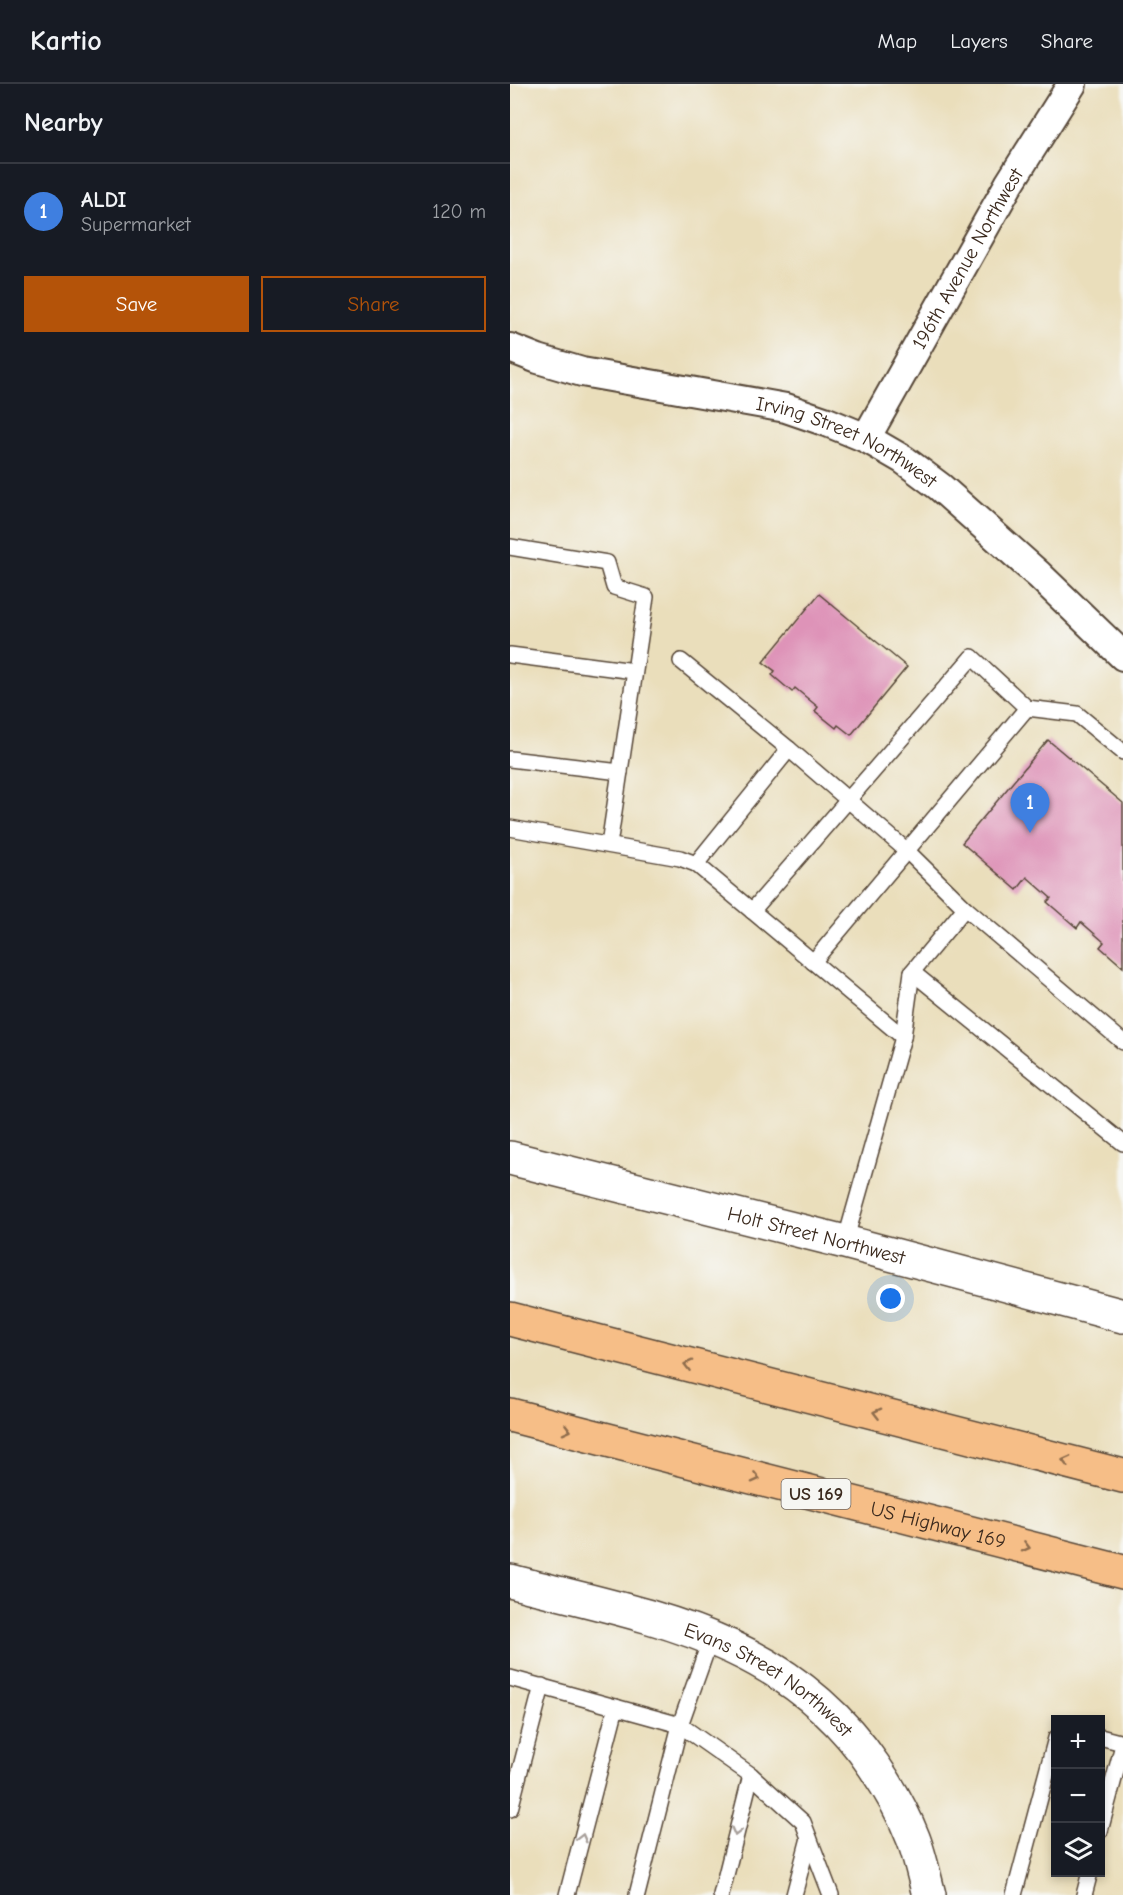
<!DOCTYPE html>
<meta charset="utf-8">
<style>
:root{--surface:#171b24;--page:#20242c;--text:#f1f3f6;--muted:#9ea1a6;--line:#363941;--accent:#b45309}
body{margin:0;font-family:"Comic Neue",sans-serif;background:var(--page);color:var(--text)}
.controls{position:absolute;right:18px;bottom:18px;display:grid;overflow:hidden;border-radius:0px;box-shadow:0 3px 9px #0003}
.controls button{width:54px;height:54px;display:grid;place-items:center;padding:0;border:0;border-bottom:2px solid var(--line);background:var(--surface);color:var(--text);font:30px sans-serif}
.you{position:absolute;left:381px;top:1215px;width:21px;height:21px;margin:-15px;border:4px solid #fff;border-radius:50%;background:#1a73e8;box-shadow:0 0 0 9px #1a73e833}
.badge{display:grid;place-items:center;width:39px;height:39px;border-radius:50%;background:var(--accent);color:#fff;font-size:20px;font-weight:700}
.pin{position:absolute;translate:-50% -50px;filter:drop-shadow(0 2px 3px #0008)}
.pin::after{content:'';position:absolute;top:32px;width:21px;height:18px;background:inherit;clip-path:polygon(0 0,100% 0,50% 100%)}
.list{margin:0;padding:0;list-style:none}
h2{display:flex;justify-content:space-between;align-items:center;height:78px;margin:0;padding:0 24px;font-size:26px}
h2 small{font-size:20px;font-weight:400;color:var(--muted)}
.list li{display:grid;grid-template-columns:39px 1fr auto;gap:18px;align-items:center;box-sizing:border-box;height:96px;padding:0 24px;border-top:2px solid var(--line)}
.list b{display:block;font-size:22px;white-space:nowrap}
.list p{margin:0;font-size:20px;white-space:nowrap;color:var(--muted)}
.list em{font-size:20px;font-style:normal;color:var(--muted)}
.actions{display:flex;gap:12px;padding:18px 24px}
.actions a{flex:1;padding:14px 0;border:2px solid var(--accent);border-radius:0px;text-align:center;font-size:21px;color:var(--accent)}
.actions .main{background:var(--accent);color:#fff}
.icon{flex:none;width:33px;height:33px;fill:none;stroke:currentColor;stroke-width:2;stroke-linecap:round;stroke-linejoin:round}
.map{position:relative;flex:none;width:613px;height:1811px;overflow:hidden}
header{display:flex;align-items:center;gap:36px;box-sizing:border-box;height:84px;padding:0 30px;background:var(--surface);border-bottom:2px solid var(--line)}
header strong{font-size:28px}
nav{display:flex;gap:33px;margin-inline-start:auto;font-size:21px}
main{display:flex}
aside{flex:1;background:var(--surface)}
.map>svg:first-child{display:block}
</style>
<header>
<strong>Kartio</strong>
<nav><a>Map</a><a>Layers</a><a>Share</a></nav>
</header>
<main>
<aside>
<h2>Nearby<small></small></h2>
<ul class="list">
<li><span class="badge" style="background:#3f7fe0">1</span><div><b>ALDI</b><p>Supermarket</p></div><em>120 m</em></li>
</ul>
<div class="actions"><a class="main">Save</a><a>Share</a></div>
</aside>
<div class="map">
<svg width="613" height="1811" viewBox="0 0 613 1811">
<rect width="100%" height="100%" fill="#f6f6f2"/>
<filter id="ink" filterUnits="userSpaceOnUse"><feTurbulence type="fractalNoise" baseFrequency=".0167" numOctaves="2"/><feDisplacementMap in="SourceGraphic" scale="12" xChannelSelector="R" yChannelSelector="G"/><feConvolveMatrix kernelMatrix="1 2 1 2 8 2 1 2 1" color-interpolation-filters="sRGB"/></filter>
<filter id="wash" filterUnits="userSpaceOnUse"><feTurbulence type="fractalNoise" baseFrequency=".008" numOctaves="4" result="noise"/><feDisplacementMap in="SourceGraphic" scale="24" xChannelSelector="R" yChannelSelector="G"/><feGaussianBlur stdDeviation="1.35" result="paint"/><feColorMatrix in="noise" values="0 0 0 0 0 0 0 0 0 0 0 0 0 0 0 0 0 1.4 0 .05"/><feComposite in="paint" operator="in"/></filter>
<g filter="url(#wash)">
<rect width="100%" height="100%" fill="#eadebb"/>
<g id="blocks">
<g fill="#de93b8">
<polygon points="309,510 397,583 341,651 328,641 326,644 305,627 308,623 285,604 282,608 262,591 265,587 253,578"/>
<polygon points="538,656 613,719 613,883 590,863 594,858 571,838 567,844 537,818 541,814 517,793 507,806 452,759"/>
</g>
</g>
</g>
<g filter="url(#ink)">
<use href="#blocks" fill-opacity="0" stroke="#554536" stroke-width="1.5"/>
<g fill="none" stroke-linecap="round" stroke-linejoin="round">
<defs>
<g id="service">
<polyline points="0,463 97,479 104,503 136,513 99,761"/>
<polyline points="0,571 124,587"/>
<polyline points="171,577 279,665 396,766 455,824 613,958"/>
<polyline points="0,675 110,688"/>
<polyline points="0,744 170,774 186,780 393,953"/>
<polyline points="186,780 279,665"/>
<polyline points="242,827 462,573 517,624 567,630 613,668"/>
<polyline points="303,878 517,624"/>
<polyline points="402,888 613,1059"/>
<polyline points="335,1158 393,953 402,888 455,824"/>
<polyline points="0,1594 170,1641 241,1691 293,1738 321,1811"/>
<polyline points="590,1653 613,1659"/>
<polyline points="0,1725 32,1602"/>
<polyline points="590,1747 613,1661"/>
<polyline points="57,1811 106,1623"/>
<polyline points="127,1811 170,1641 201,1554"/>
<polyline points="211,1811 241,1691"/>
<polyline points="284,1811 299,1754"/>
<polyline points="504,1811 546,1654"/>
<polyline points="574,1811 580,1788"/>
</g>
<g id="minor">
<path id="s1" d="M 0,264 L 28,275 L 72,288 L 276,324 L 317,338 L 356,354 L 394,376 L 430,403 L 529,491 L 613,572"/>
<path id="s2" d="M 356,354 L 499,100 L 562,0"/>
</g>
<g id="tertiary">
<path id="s3" d="M 0,1074 L 335,1158 L 613,1232"/>
<path id="s4" d="M 0,1497 C 140,1533 277,1553 364,1682 C 379,1704 393,1728 403,1754 C 410,1772 414,1792 419,1811"/>
</g>
<g id="motorway">
<polyline points="0,1235 613,1392"/>
<path id="s5" d="M 0,1331 L 613,1488"/>
</g>
</defs>
<use href="#service" stroke="#554536" stroke-width="18"/>
<use href="#minor" stroke="#554536" stroke-width="32"/>
<use href="#tertiary" stroke="#554536" stroke-width="36"/>
<use href="#motorway" stroke="#554536" stroke-width="36"/>
<use href="#service" stroke="#fff" stroke-width="15"/>
<use href="#minor" stroke="#fff" stroke-width="28"/>
<use href="#tertiary" stroke="#fff" stroke-width="33"/>
<use href="#motorway" stroke="#f6be87" stroke-width="33"/>
</g>
<defs><path id="oneway-chevron" d="M-2-3.5L2.5 0L-2 3.5" fill="none" stroke-width="1.6" stroke-linecap="round" stroke-linejoin="round" transform="scale(1.5)"/></defs>
<g stroke="#8f6d4d">
<use href="#oneway-chevron" transform="translate(178 1281) rotate(-166)"/>
<use href="#oneway-chevron" transform="translate(367 1329) rotate(-166)"/>
<use href="#oneway-chevron" transform="translate(57 1346) rotate(14)"/>
<use href="#oneway-chevron" transform="translate(556 1377) rotate(-166)"/>
<use href="#oneway-chevron" transform="translate(246 1394) rotate(14)"/>
<use href="#oneway-chevron" transform="translate(516 1463) rotate(14)"/>
</g>
<g stroke="#a79f9a">
<use href="#oneway-chevron" transform="translate(226 1748) rotate(104)"/>
<use href="#oneway-chevron" transform="translate(72 1754) rotate(-76)"/>
</g>
</g>
<g text-anchor="middle" stroke-width="5" stroke-linejoin="round" paint-order="stroke">
<rect fill="#f6f6f2" stroke="#73675e" stroke-width="1.5" x="271.5" y="1395" width="69" height="30" rx="4.5"/>
<g font-size="18" font-weight="bold" fill="#3b2a1e">
<text x="306" y="1416">US 169</text>
</g>
<g font-size="20" fill="#3b2a1e" stroke="#f6f6f2">
<text dy="7" stroke="none"><textPath href="#s2" startOffset="206">196th Avenue Northwest</textPath></text>
<text dy="7" stroke="none"><textPath href="#s1" startOffset="352">Irving Street Northwest</textPath></text>
<text dy="7" stroke="none"><textPath href="#s3" startOffset="316">Holt Street Northwest</textPath></text>
<text dy="7" stroke="none"><textPath href="#s5" startOffset="442">US Highway 169</textPath></text>
<text dy="7" stroke="none"><textPath href="#s4" startOffset="280">Evans Street Northwest</textPath></text>
</g>
</g>
</svg>
<div class="controls">
<button>+</button>
<button>−</button>
<button><svg class="icon" aria-label="layers" viewBox="0 0 24 24"><path d="M12 4l9 5-9 5-9-5zM3 14l9 5 9-5"/></svg></button>
</div>
<div class="you"></div>
<div class="pin badge" style="left:520px;top:749px;background:#3f7fe0">1</div>
</div>
</main>
